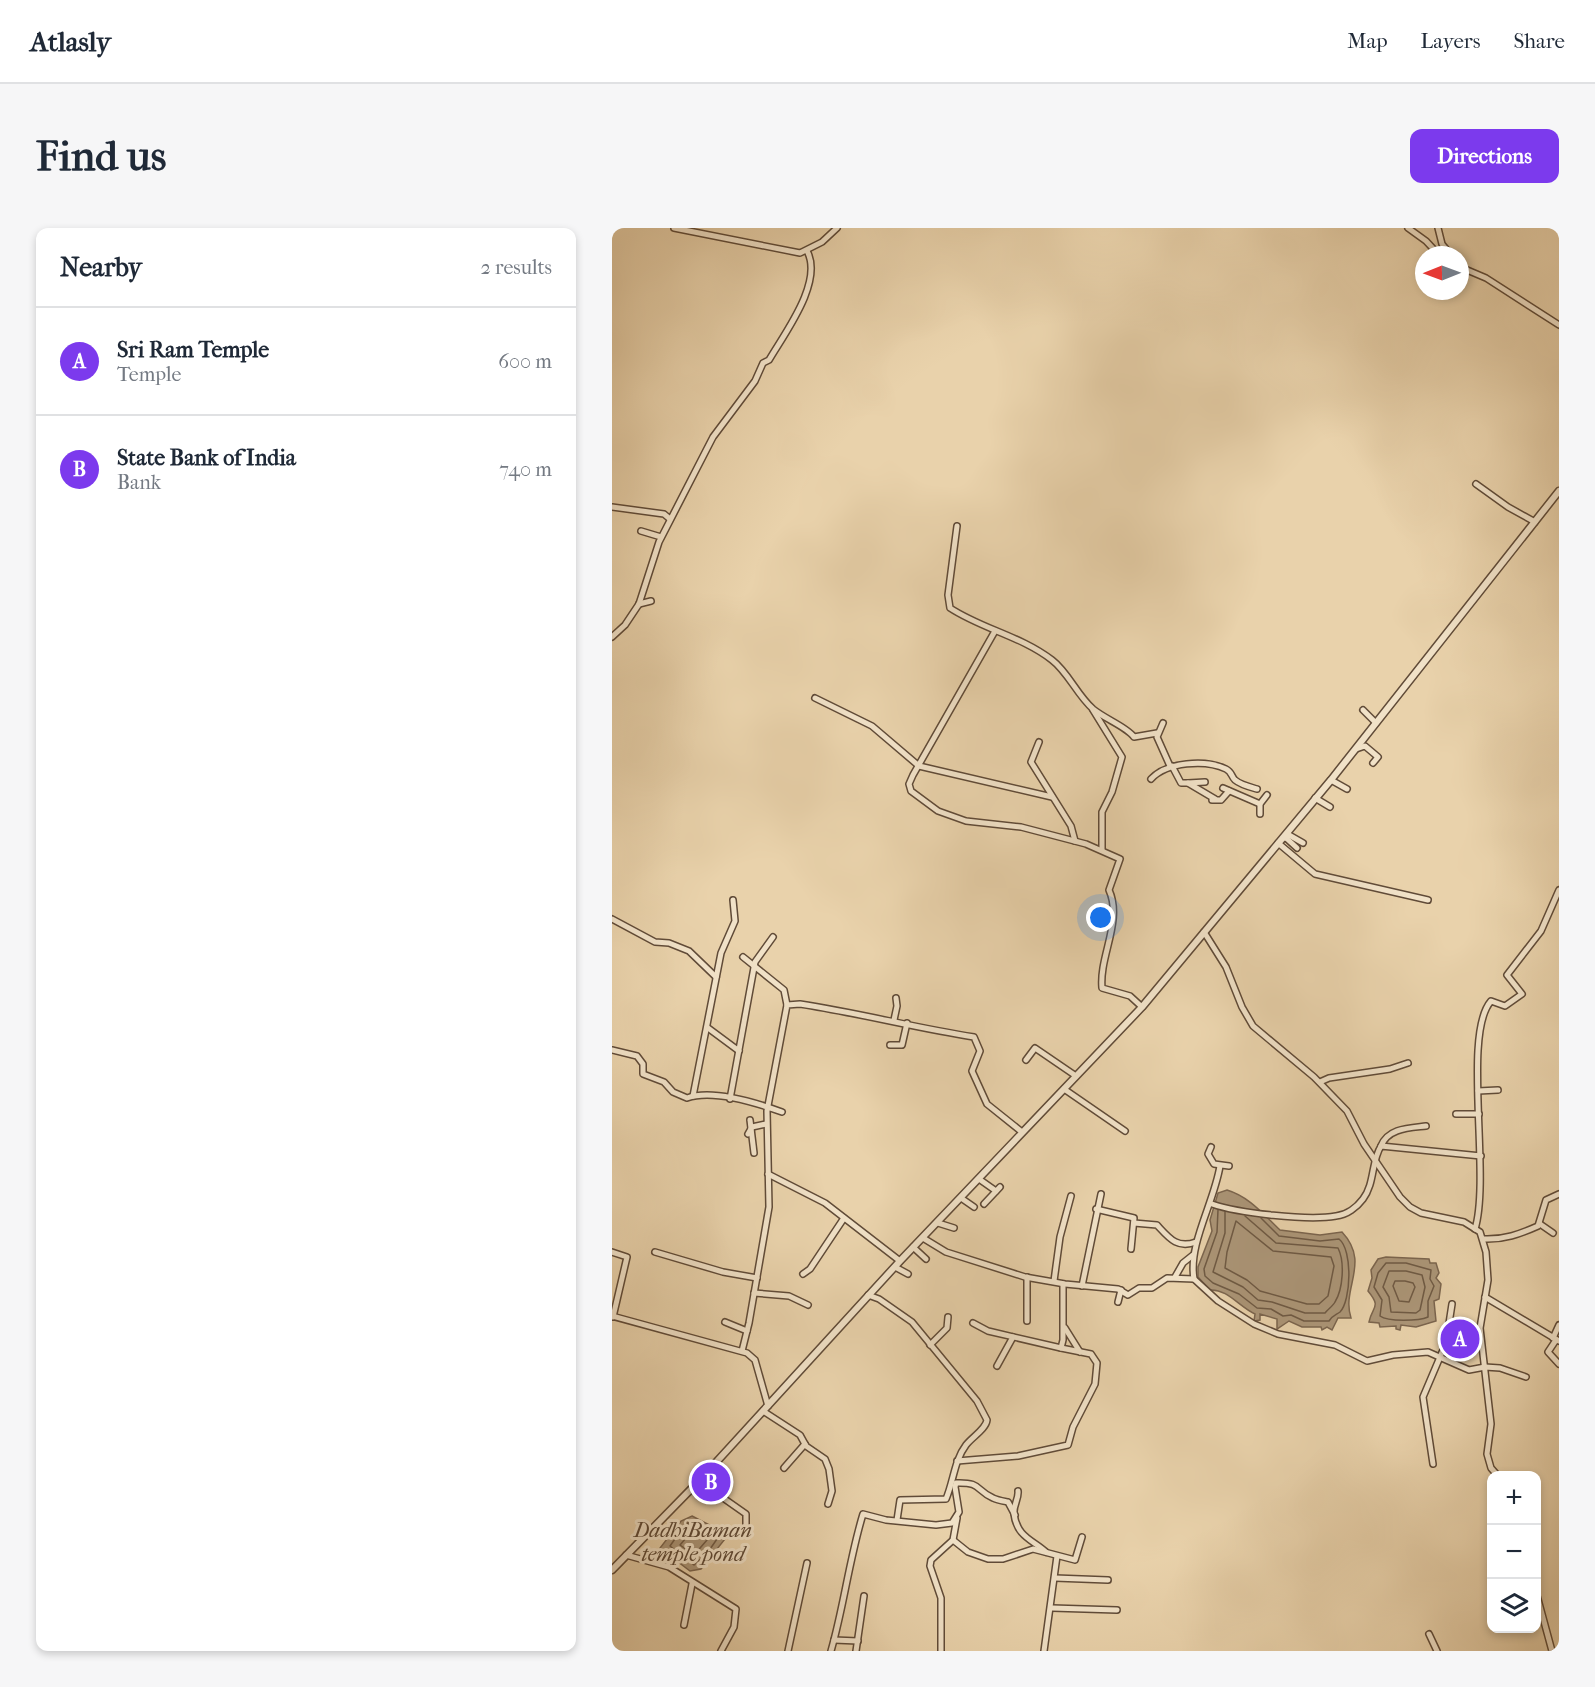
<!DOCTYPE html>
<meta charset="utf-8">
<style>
:root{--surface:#fff;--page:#f6f6f7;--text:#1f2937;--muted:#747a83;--line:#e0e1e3;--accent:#7c3aed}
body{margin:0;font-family:"IM FELL French Canon",serif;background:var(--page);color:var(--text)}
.controls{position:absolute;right:18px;bottom:18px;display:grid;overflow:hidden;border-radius:12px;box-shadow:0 3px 9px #0003}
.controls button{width:54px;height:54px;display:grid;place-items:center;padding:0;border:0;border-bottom:2px solid var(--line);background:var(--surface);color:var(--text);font:30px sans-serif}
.compass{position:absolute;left:803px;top:18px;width:54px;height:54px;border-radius:50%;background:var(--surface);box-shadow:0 3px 9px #0003;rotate:269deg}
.you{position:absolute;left:489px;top:690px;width:21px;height:21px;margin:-15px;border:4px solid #fff;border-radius:50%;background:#1a73e8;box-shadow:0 0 0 9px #1a73e833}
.badge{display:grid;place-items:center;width:39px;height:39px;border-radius:50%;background:var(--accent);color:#fff;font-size:20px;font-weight:700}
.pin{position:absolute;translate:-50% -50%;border:3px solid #fff;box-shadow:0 2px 6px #0006}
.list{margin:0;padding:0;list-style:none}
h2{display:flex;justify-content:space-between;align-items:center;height:78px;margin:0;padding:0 24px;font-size:26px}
h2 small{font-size:20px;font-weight:400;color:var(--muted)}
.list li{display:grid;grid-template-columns:39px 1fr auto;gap:18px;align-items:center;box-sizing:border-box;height:108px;padding:0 24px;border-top:2px solid var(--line)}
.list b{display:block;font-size:22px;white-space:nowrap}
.list p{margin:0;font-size:20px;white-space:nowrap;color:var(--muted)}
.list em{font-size:20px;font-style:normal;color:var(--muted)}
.icon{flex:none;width:33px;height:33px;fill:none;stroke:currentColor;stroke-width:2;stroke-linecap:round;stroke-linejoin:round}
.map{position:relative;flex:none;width:947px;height:1423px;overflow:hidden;border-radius:12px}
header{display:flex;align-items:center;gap:36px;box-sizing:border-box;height:84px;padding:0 30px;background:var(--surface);border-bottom:2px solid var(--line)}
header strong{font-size:28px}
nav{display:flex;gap:33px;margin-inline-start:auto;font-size:21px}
.intro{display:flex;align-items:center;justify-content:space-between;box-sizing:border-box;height:144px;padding:0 36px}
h1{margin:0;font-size:42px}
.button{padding:15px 27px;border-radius:12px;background:var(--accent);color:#fff;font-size:21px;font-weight:700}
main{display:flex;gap:36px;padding:0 36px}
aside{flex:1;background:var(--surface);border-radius:12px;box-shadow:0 3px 9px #0003}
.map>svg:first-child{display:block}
</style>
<header>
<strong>Atlasly</strong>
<nav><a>Map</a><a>Layers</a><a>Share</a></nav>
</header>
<div class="intro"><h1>Find us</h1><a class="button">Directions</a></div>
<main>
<aside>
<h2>Nearby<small>2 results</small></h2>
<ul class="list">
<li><span class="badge">A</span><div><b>Sri Ram Temple</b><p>Temple</p></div><em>600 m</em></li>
<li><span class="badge">B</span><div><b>State Bank of India</b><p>Bank</p></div><em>740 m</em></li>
</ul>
</aside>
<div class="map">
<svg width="947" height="1423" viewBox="0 0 947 1423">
<rect width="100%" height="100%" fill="#e9d2ab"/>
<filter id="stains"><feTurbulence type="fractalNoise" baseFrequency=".00333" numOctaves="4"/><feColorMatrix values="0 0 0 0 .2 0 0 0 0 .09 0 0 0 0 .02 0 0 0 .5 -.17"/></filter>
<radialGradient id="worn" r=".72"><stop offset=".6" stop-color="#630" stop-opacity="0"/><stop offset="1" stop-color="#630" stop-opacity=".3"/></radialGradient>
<g fill="#ab9577" stroke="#7b654e" stroke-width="1.5">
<path d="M 615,962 C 638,969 652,987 668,1002 L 708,1007 L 730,1004 C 759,1035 729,1060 739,1090 L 726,1090 L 720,1102 L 715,1099 L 710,1102 L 709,1099 L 690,1099 L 677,1093 L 665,1101 L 665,1091 L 648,1086 L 648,1092 L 642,1093 L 643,1086 C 627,1079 616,1061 598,1062 L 586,1049 L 586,1039 L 600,1003 L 598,992 L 606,965 Z"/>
<path d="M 774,1029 L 817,1031 L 818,1035 L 824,1035 L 827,1045 L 824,1050 L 829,1056 L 827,1071 L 822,1073 L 824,1093 L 804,1099 L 789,1097 L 788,1102 L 784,1101 L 784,1098 L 768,1099 L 767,1095 L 757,1094 C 760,1078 770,1080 756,1063 L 760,1050 L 759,1042 L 766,1031 Z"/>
<polygon points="80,1288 109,1303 113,1311 89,1341 78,1343 48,1320 69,1293"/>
</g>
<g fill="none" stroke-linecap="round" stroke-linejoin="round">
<g stroke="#6f5a44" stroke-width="1.5">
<path d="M 606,982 L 605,1004 L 592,1041 L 593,1048 L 601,1055 L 627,1066 L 645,1080 L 659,1081 L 671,1088 L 679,1087 L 692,1093 L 717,1093 C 721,1087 724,1087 728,1084 C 739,1073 741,1022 727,1011 L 708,1013 L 667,1008 L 649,990"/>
<path d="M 613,984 L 613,1005 L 601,1044 L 631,1059 L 646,1072 L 660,1074 L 693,1085 L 713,1085 C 716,1081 721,1078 723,1074 C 731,1061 733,1034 726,1020 L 664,1015 L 633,988"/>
<polygon points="624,993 661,1023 719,1029 722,1038 716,1068 707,1076 695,1076 648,1063 635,1052 613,1040 615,1024"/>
<path d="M 774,1035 L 794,1035 L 819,1042 L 818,1051 L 822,1058 L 816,1073 L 816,1089 C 807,1093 776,1094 768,1088 L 770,1072 L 762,1059 L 766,1045 Z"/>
<polygon points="794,1043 810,1047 813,1059 808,1082 804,1085 779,1084 777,1069 771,1059 777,1043"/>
<polygon points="793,1053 801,1055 803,1059 797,1074 787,1073 781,1058 783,1053"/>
<polygon points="81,1295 105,1311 96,1324 82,1337 58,1318 72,1298"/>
<polygon points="80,1303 95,1312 82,1327 68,1317"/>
</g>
<defs>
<g id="minor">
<polyline points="62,0 188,25 210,14 225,0"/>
<polyline points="796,0 814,13 827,27"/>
<polyline points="826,0 830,16 839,27"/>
<polyline points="848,39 874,50 947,97"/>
<polyline points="864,256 896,279 923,294"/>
<polyline points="0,279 52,286 58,291"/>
<path d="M 345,298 L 336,367 L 338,380 C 370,401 409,408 440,432 C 456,444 465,467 481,481 C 493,491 515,499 522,509 L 545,505"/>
<polyline points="29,303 49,309"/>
<polyline points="27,376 39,373"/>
<path d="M 383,403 L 301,547 L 297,556 L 299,563 L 326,583 L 354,593 L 409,599 L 474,616 L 508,631 L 497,662 C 511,693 487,728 490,760 L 518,768 L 530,779"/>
<path d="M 0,409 L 13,397 L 27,376 L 47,314 L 101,209 L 143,153 L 151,135 L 157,132 C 172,106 212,54 195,23"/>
<polyline points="203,470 260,498 307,538 440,569"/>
<polyline points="481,482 510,529 500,564 490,584 490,622"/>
<polyline points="751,482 764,495"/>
<polyline points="551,495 545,509 558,538"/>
<polyline points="427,514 419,534 459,598 463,613"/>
<polyline points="744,521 753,518 766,529 761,535"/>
<polyline points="560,538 569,555 576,555 603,571"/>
<path d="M 539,551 C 555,534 593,531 614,541 C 620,544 619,548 623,552 C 629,557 638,559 645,561"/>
<polyline points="719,552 735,561"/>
<polyline points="576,555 593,554"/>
<polyline points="611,560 648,576"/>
<polyline points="703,570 718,579"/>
<polyline points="600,572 609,572 617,563"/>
<polyline points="648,586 648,576 655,567"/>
<polyline points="673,609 685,620"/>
<polyline points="673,610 677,607 691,615"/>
<polyline points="666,615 703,646 816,672"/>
<polyline points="0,691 43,714 57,715 77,723 104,749"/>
<polyline points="592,704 614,739 630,779 641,798 702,849 735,883 752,916 788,969 798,979 809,985 852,994 868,1004 874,1024 876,1052 868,1100 879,1196 875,1226 879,1240 886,1248"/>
<polyline points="131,729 172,762 175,777"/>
<polyline points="282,792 285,778 284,770"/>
<polyline points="96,800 127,823"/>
<polyline points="278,817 290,817 295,795"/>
<path d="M 0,822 L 25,828 L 31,836 L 31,846 L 52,854 L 61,864 L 75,870 C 100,861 145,875 170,884"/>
<polyline points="414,832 423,820 464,848"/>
<polyline points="708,854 717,850 778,841 796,835"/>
<polyline points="452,861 513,903"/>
<polyline points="866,863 886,862"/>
<polyline points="81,868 109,725 123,693 121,672"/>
<polyline points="118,871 143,734 161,709"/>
<polyline points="844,886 867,886"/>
<polyline points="138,892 142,925"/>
<polyline points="136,906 140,899 154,896"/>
<path d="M 769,918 C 776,900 797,900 814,898"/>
<polyline points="599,919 596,926 602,936 617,938"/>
<polyline points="156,946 213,975 288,1033"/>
<polyline points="367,951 384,963"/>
<polyline points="349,970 362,979"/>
<polyline points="372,976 388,959"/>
<path d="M 600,976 C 626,985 696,993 724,988 C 735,987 745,979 751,971 C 763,955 759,934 769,918 L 869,928"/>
<polyline points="484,981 522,990 519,1021"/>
<polyline points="326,995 342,1000"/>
<path d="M 522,995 L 545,997 C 557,1010 565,1021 584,1014"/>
<polyline points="928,996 941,1005"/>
<path d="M 863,1001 C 879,948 850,806 879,773 L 893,778 L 910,766 L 895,747 L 929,703 L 947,662"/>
<polyline points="311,1010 334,1024 413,1049 453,1056 506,1061 516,1067 527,1060 540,1060 555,1050 582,1051 606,1073 642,1096 666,1106 723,1117 755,1133 781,1127 816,1124 857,1142 873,1139 888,1140 914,1149"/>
<path d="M 871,1011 C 892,1012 908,1006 926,998 L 934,972 L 947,966"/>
<polyline points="301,1019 314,1031"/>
<polyline points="0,1024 15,1029 1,1089"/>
<polyline points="43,1024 111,1044 145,1050"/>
<polyline points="283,1039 296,1046"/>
<polyline points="191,1046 198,1041 232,990"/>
<polyline points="563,1049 571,1035 581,1027"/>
<path d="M 582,1051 C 576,1016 602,975 608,938"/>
<polyline points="442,1053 448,1009 459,968"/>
<polyline points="470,1058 489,966"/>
<polyline points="142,1065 177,1068 196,1077"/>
<path d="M 256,1067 L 267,1071 L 300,1094 L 365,1173 L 375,1192 C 374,1201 360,1209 354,1217 C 342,1233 342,1252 334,1271 L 288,1272 L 285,1292"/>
<polyline points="873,1069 947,1113"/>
<polyline points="506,1074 509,1062"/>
<polyline points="0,1088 135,1125 143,1132 156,1178"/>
<polyline points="415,1093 415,1049"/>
<polyline points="113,1094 135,1103"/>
<polyline points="361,1095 376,1103 449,1120 451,1112 451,1056"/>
<polyline points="453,1100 468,1124"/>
<polyline points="941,1110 947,1097"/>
<polyline points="944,1112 936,1124 947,1136"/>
<polyline points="318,1117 335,1100 336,1089"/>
<path d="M 130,1123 L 137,1095 L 157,979 L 155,883 L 175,777 L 188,776 C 247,785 304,800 362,809 L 368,823 L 360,843 L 375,876 L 410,904"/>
<polyline points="385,1138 401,1109"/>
<polyline points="151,1183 188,1207 194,1218 213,1231 217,1241 220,1263 216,1276"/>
<polyline points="345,1233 406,1228 456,1217 461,1199 483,1156 485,1135 479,1126 449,1120"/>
<polyline points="821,1236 811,1169 834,1115 840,1076"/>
<polyline points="172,1240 193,1216"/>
<polyline points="87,1253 134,1286 134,1301"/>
<path d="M 406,1263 C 407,1271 401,1277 402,1286 C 405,1309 421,1312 434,1324"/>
<polyline points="341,1312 356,1324 376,1331 391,1331 421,1321 463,1332 470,1309"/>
<polyline points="14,1327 57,1339 124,1381 122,1399 109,1423"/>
<polyline points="443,1350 496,1352"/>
<polyline points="924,1364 940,1423"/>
<polyline points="440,1380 505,1382"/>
<polyline points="72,1397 80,1356"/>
<polyline points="817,1406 825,1423"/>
<polyline points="222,1412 246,1413"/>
<polyline points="176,1423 195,1335"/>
<path d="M 219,1423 C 232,1378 237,1332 251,1286 L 274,1292 L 324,1297 L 340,1295 L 347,1284 L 343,1259 L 344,1255 C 370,1254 363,1262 381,1270 C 385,1272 391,1273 396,1274 L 403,1287"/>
<polyline points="244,1423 252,1368"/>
<polyline points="329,1423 329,1370 318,1338 319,1332 341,1312 345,1290"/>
<polyline points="432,1423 445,1328"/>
</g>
<polyline id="tertiary" points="0,1342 87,1253 288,1033 530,779 719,552 947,263"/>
</defs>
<use href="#minor" stroke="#604b38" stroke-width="8"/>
<use href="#tertiary" stroke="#604b38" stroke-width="9"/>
<use href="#minor" stroke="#f1e2c8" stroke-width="5"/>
<use href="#tertiary" stroke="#f1e2c8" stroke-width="6"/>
</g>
<g text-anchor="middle" stroke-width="6" stroke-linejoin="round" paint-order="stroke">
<g font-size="21" font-style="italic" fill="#5d4835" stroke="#f1e2c8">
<text x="81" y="1309">DadhiBaman<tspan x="81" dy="24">temple pond</tspan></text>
</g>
</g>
<rect width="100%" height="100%" filter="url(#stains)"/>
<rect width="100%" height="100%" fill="url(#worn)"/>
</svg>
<div class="controls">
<button>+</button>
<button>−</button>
<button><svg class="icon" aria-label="layers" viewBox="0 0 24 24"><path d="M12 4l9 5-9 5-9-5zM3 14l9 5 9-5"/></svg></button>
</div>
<svg class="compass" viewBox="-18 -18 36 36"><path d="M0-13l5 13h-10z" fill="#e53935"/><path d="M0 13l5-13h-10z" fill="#747a83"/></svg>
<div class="you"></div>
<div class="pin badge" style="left:848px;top:1111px">A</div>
<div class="pin badge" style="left:99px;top:1254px">B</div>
</div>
</main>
